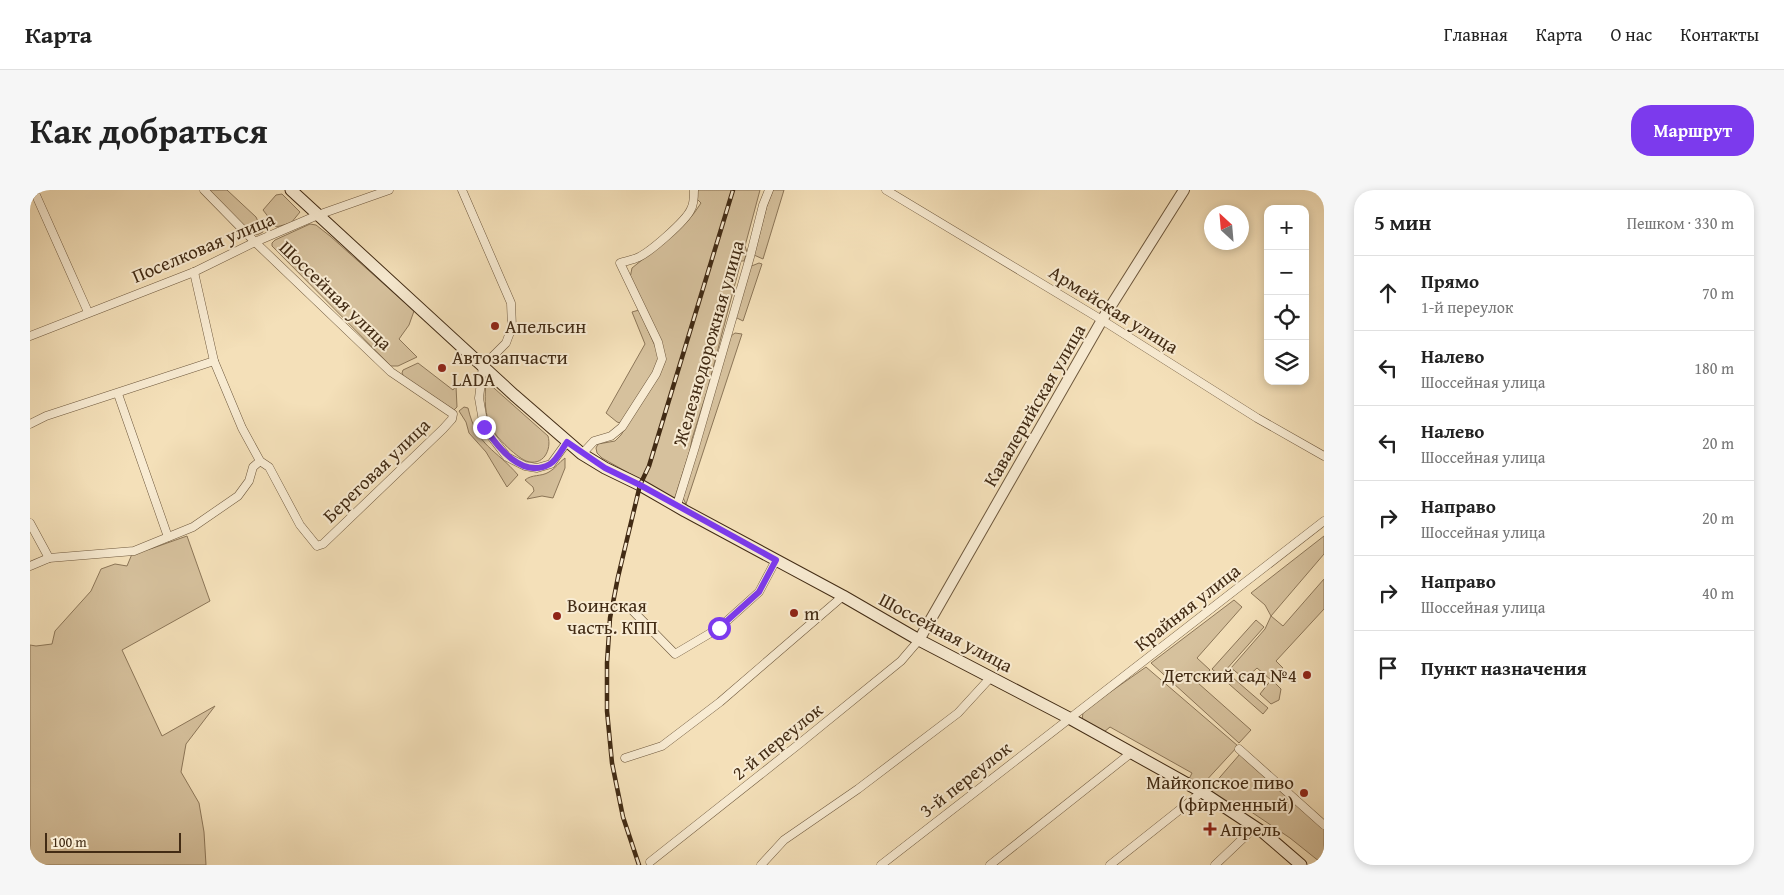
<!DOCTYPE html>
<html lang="ru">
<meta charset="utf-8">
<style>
:root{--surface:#fff;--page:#f6f6f6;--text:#222;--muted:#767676;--line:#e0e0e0;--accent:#7c3aed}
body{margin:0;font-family:"Gentium Book Plus",serif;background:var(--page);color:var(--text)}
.controls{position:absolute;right:15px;top:15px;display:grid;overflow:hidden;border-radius:10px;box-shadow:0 2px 8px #0003}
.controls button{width:45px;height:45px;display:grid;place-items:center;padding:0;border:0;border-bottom:1px solid var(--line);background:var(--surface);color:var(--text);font:25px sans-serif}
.compass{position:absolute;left:1174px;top:15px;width:45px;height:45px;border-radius:50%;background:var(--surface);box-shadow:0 2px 8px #0003;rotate:334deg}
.scale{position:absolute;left:15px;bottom:12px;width:136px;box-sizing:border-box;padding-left:5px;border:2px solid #422b14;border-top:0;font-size:14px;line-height:18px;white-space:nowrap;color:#422b14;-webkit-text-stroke:4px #f8ebd2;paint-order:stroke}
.stop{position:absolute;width:15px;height:15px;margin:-11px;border:4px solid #7c3aed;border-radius:50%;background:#fff}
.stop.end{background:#7c3aed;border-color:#fff;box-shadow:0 1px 5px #0008}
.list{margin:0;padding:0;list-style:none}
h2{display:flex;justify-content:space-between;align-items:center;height:65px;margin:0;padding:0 20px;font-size:21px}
h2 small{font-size:16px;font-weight:400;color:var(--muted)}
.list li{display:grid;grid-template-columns:32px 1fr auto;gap:15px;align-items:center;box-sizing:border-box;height:75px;padding:0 20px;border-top:1px solid var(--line)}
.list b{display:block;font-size:19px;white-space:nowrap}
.list p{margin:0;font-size:16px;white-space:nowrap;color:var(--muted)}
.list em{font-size:16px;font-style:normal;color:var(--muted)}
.icon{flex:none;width:28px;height:28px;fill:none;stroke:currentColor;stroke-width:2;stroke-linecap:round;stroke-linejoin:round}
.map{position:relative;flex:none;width:1294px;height:675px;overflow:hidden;border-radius:20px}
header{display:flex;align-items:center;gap:30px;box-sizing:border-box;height:70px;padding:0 25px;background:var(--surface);border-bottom:1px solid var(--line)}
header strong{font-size:24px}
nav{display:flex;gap:28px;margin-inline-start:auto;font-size:18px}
.intro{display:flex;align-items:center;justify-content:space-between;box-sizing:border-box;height:120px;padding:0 30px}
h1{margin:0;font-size:35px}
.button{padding:12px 22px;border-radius:20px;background:var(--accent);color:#fff;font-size:18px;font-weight:700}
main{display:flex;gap:30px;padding:0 30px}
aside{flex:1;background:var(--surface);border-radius:20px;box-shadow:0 2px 8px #0003}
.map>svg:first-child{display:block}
</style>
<header>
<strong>Карта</strong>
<nav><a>Главная</a><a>Карта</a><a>О нас</a><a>Контакты</a></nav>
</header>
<div class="intro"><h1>Как добраться</h1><a class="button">Маршрут</a></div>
<main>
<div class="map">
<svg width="1294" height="675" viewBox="0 0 1294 675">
<rect width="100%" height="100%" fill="#f4e0b9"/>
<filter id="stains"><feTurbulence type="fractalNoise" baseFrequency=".004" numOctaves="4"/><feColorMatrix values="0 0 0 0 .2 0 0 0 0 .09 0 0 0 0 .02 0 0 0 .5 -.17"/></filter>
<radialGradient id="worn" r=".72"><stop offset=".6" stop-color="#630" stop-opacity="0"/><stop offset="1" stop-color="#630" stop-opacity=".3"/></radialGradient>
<g fill="#d6c19d" stroke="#8c7658">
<polygon points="177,0 197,0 226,27 233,42 227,45 219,41"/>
<path d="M 666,0 L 730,0 L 715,56 L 717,62 L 714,71 L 711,71 L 677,201 L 662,249 L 660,260 L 645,307 L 643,308 L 572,268 L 567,263 L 566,258 L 568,254 L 585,251 L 591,245 L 633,175 L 600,88 L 602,78 C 625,59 655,40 671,13 L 667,9 Z"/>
<polygon points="743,0 754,0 733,69 724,65 737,15"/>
<polygon points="252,4 270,22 261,33 246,37 233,20 246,5"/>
<polygon points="280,34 286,35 300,46 384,121 379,135 369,149 387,167 368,176 361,176 242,56 242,53 245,50"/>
<polygon points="729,73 732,74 713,131 705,127 719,77"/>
<path d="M 609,120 L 629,165 C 629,185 602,216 590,233 L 587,232 L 576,223 L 615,154 L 602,122 Z"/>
<polygon points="705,143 712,144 656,314 653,308 698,153 701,146"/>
<polygon points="388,173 423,200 426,196 427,217 424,220 374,187 372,183 373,180"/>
<path d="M 456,191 L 518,246 C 522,260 513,277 496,271 C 485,266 463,245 459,233 C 454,219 455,204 456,191 Z"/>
<path d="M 434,217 L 438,218 C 447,257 466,259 488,285 L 477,297 L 456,262 L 439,243 L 436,232 L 429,221 Z"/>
<path d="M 535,268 L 535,278 L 523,308 L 512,306 L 497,309 L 504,301 L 503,297 L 495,290 C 502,284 511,287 519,282 C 525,279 529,272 535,268 Z"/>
<polygon points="157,346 180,411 92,460 132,546 185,516 156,554 151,582 169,613 174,642 176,675 0,675 0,455 6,456 22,454 25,441 61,401 71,379 85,374 97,376 102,364 123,358"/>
<polygon points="1294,346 1294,364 1241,426 1253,436 1294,389 1294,419 1246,471 1253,478 1242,490 1251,499 1249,510 1241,514 1230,504 1241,490 1227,478 1215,489 1201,478 1235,439 1241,426 1235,415 1221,403"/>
<polygon points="1204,410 1212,417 1167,468 1180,480 1168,493 1221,540 1209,553 1121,473"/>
<polygon points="1226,430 1234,437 1195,481 1238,518 1233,524 1182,479"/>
<polygon points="1116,477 1208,556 1173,594 1170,596 1159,589 1162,583 1080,537 1074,542 1052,531 1053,522 1056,519"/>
<polygon points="1210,564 1294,639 1294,668 1290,672 1260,648 1208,613 1204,617 1184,605 1182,601 1184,594"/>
</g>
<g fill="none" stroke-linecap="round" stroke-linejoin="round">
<defs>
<g id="minor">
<polyline points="432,0 481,113 482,137 476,153 453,176 449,208 454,237 477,267 495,276 507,278 521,274 537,252"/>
<polyline points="856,0 1072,130 1227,228 1294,266"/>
<polyline points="5,3 58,122"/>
<polyline points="164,82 184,171 212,238 230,271 239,277 270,335 287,356 293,354 413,239 422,229 423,224 361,182 225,52 174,0"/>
<polyline points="0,146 164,82 225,52 288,25 359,0"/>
<polyline points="88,204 138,347"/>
<polyline points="0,234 16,226 184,171"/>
<path d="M 552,264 L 564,251 L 581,246 L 592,237 L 626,184 L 632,169 L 628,152 L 590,73 C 596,71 603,70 609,67 C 621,61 656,31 661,19 C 664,14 664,6 664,0"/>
<polyline points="647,315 665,257 720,67 733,15 739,0"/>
<polyline points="0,333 19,368"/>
<polyline points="0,376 19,368 104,361 163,337 208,306 219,291 223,277 230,271"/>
<polyline points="599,417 645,464 689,438 729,402 746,370"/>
<polyline points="1209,559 1294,635"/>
<polyline points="595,568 632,556 690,512 813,406"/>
<polyline points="620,672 769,554 871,471 889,450"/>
<polyline points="731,675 754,650 828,599 928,523 961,487"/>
<polyline points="851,675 1294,331"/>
<polyline points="960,675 1101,563"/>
<polyline points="1080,675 1172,602"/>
<polyline points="1185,675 1225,637"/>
<polyline points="1291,675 1294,671"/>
</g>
<polyline id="tertiary" points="889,450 1072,130 1154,0"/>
<polyline id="secondary" points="261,0 484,205 552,264 575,278 610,295 655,321 813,406 889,450 1039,528 1172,602 1234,643 1271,675"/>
</defs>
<use href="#minor" stroke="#6e583d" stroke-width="9"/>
<use href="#tertiary" stroke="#6e583d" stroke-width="12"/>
<use href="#secondary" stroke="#422b14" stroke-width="13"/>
<use href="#minor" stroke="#f8ebd2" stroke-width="8"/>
<use href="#tertiary" stroke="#f8ebd2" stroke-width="10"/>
<use href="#secondary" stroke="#f8ebd2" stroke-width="11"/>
<defs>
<polyline id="rail" points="609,675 593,627 582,573 577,521 577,473 580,428 588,387 610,295 619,276 703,0"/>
</defs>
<use href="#rail" stroke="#422b14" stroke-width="4.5"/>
<use href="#rail" stroke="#f8ebd2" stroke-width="2.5" stroke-dasharray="8" stroke-linecap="butt"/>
</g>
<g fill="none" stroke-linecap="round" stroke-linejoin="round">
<path stroke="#7c3aed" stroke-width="6" d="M 454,237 C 467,256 492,290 520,274 C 527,270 532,259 537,252 L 575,278 L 610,295 L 746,370 L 729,402 L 689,438"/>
</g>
<g fill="#8f2418" stroke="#f8ebd2" stroke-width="2">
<circle cx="465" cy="136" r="5"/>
<circle cx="412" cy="178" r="5"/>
<circle cx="764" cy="423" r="5"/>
<circle cx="527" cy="426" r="5"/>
<circle cx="1277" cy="485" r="5"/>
<circle cx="1274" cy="603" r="5"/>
<path d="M1177.5 631.5h5v5h5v5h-5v5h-5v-5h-5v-5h5z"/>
</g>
<g text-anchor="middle" stroke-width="4" stroke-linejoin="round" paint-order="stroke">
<g font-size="19" fill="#422b14" stroke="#f8ebd2">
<text transform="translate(173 57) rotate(-23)" y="7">Поселковая улица</text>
<text transform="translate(306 105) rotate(44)" y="7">Шоссейная улица</text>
<text transform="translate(1084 119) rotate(32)" y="7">Армейская улица</text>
<text transform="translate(678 153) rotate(-74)" y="7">Железнодорожная улица</text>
<text transform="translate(1004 215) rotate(-60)" y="7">Кавалерийская улица</text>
<text transform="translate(346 280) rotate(-44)" y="7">Береговая улица</text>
<text transform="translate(1157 417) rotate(-38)" y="7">Крайняя улица</text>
<text transform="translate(916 442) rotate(28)" y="7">Шоссейная улица</text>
<text transform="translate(747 551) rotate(-39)" y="7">2-й переулок</text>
<text transform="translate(935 589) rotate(-38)" y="7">3-й переулок</text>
</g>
<g font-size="19" fill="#422b14" stroke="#f8ebd2" text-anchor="start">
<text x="475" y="143">Апельсин</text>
<text x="422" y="174">Автозапчасти<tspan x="422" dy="22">LADA</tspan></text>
<text x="537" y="422">Воинская<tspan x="537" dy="22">часть. КПП</tspan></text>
<text x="774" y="430">m</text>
<text x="1267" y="492" text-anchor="end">Детский сад №4</text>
<text x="1264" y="599" text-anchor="end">Майкопское пиво<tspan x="1264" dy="22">(фирменный)</tspan></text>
<text x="1190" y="646">Апрель</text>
</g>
</g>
<rect width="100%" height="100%" filter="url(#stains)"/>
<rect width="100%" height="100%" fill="url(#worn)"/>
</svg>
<div class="controls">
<button>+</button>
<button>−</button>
<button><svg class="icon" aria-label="locate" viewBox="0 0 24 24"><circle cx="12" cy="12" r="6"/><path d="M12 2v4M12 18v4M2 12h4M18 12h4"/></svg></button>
<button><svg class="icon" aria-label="layers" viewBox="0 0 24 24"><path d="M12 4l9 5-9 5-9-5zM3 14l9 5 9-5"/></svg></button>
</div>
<svg class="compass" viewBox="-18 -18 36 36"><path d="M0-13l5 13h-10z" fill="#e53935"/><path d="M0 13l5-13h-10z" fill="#767676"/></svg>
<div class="scale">100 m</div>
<div class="stop" style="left:689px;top:438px"></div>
<div class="stop end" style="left:454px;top:237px"></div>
</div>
<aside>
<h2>5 мин<small>Пешком · 330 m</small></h2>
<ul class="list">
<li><svg class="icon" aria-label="ahead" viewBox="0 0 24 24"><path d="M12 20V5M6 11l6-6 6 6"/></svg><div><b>Прямо</b><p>1-й переулок</p></div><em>70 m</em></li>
<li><svg class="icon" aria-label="left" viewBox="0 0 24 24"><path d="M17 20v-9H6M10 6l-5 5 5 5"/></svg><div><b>Налево</b><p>Шоссейная улица</p></div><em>180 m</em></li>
<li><svg class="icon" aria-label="left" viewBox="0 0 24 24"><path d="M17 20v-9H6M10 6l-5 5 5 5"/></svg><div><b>Налево</b><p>Шоссейная улица</p></div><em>20 m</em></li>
<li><svg class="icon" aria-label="right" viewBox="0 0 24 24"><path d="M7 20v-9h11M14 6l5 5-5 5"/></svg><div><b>Направо</b><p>Шоссейная улица</p></div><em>20 m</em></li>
<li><svg class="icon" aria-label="right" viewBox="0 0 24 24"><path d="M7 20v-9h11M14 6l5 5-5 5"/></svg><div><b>Направо</b><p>Шоссейная улица</p></div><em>40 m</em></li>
<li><svg class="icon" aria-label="arrive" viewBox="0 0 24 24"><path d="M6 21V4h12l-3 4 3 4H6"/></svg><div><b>Пункт назначения</b></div></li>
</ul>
</aside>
</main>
